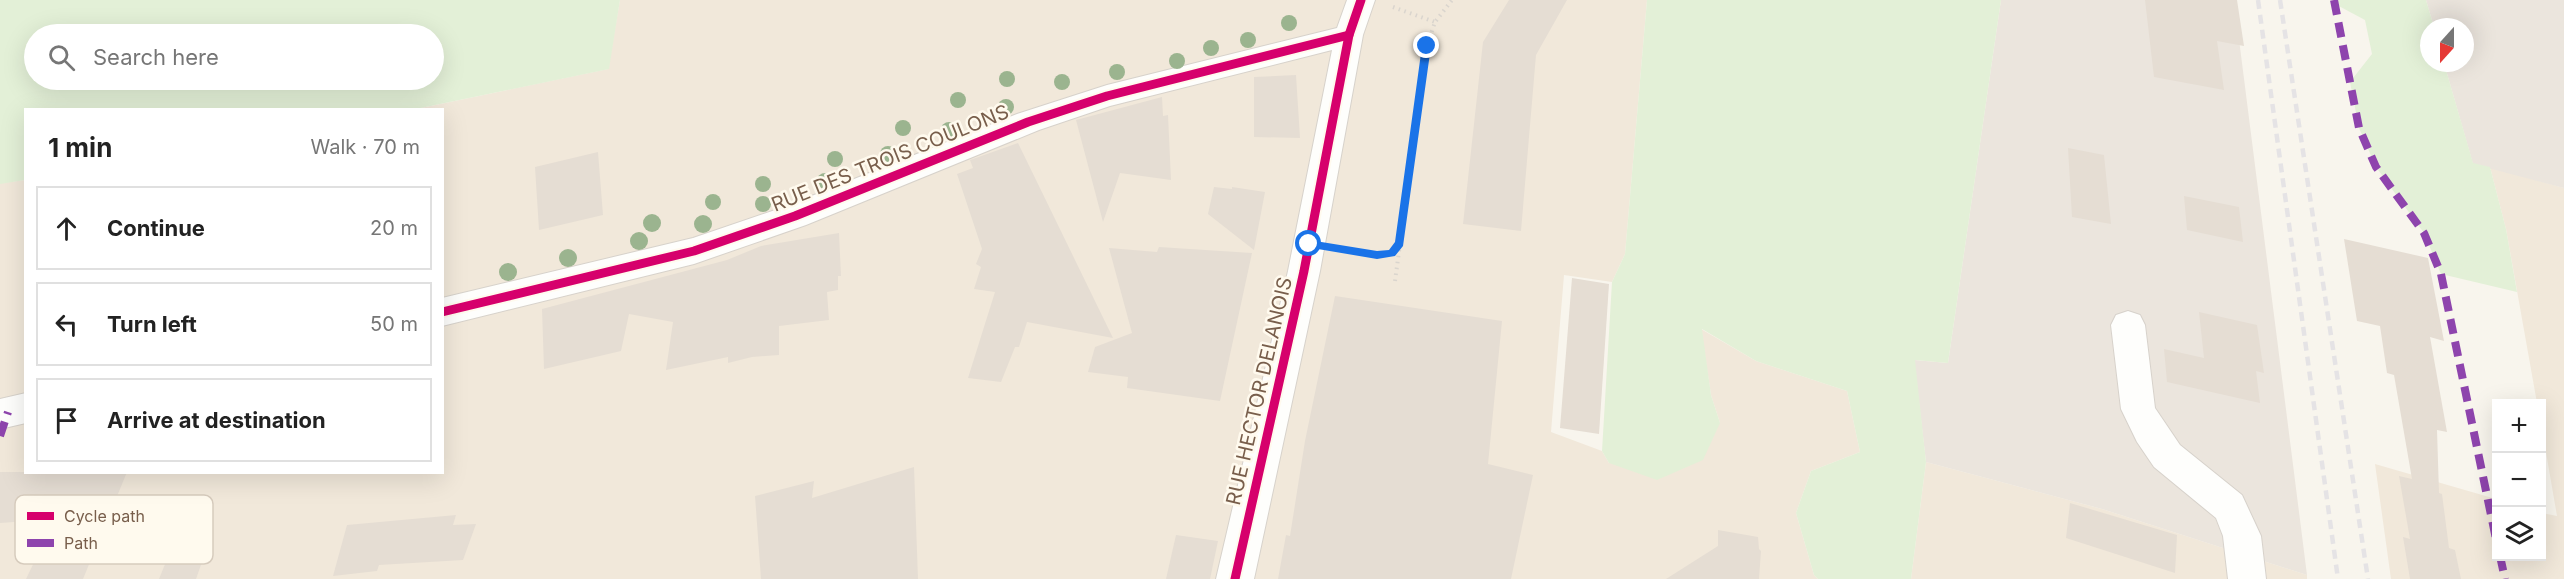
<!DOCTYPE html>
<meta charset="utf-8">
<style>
:root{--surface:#fff;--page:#f6f6f6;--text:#222;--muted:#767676;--line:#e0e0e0}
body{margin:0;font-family:Inter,sans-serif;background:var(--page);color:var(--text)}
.controls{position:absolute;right:18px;bottom:18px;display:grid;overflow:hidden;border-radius:0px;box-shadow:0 6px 24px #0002}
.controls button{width:54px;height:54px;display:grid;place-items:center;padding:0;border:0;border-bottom:2px solid var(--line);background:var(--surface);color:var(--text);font:30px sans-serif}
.compass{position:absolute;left:2420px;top:18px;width:54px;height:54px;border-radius:50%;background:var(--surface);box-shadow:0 6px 24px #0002;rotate:201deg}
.stop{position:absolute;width:18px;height:18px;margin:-14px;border:4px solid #1a73e8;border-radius:50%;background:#fff}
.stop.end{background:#1a73e8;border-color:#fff;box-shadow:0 2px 6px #0008}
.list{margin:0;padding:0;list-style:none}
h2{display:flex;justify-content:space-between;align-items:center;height:78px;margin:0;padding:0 24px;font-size:26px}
h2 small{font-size:20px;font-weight:400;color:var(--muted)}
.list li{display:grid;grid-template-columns:39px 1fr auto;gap:18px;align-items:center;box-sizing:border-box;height:84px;margin:0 12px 12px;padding:0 12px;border:2px solid var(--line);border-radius:0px}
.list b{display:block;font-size:22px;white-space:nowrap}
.list em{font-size:20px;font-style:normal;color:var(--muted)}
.icon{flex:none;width:33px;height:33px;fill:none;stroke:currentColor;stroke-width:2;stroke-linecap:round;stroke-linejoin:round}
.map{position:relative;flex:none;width:2564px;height:579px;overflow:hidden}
.search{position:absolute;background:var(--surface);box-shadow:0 6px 24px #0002;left:24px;top:24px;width:420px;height:66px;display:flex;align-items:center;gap:15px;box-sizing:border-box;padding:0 21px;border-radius:33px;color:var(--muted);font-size:22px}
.panel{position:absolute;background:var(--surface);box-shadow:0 6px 24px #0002;left:24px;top:108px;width:420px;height:366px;border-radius:0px}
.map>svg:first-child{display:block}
</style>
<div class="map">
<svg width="2564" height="579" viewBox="0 0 2564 579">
<rect width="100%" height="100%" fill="#f8f5ed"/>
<g fill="#f1e8da">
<polygon points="620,0 1647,0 1625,254 1612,282 1564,275 1551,432 1602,451 1609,463 1720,423 1711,395 1701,329 1756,361 1847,391 1860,452 1811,471 1796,513 1814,575 1818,579 0,579 0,84 2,183 25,180 26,472 442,472 442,110 416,109 608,69"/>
<polygon points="2490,167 2564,188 2564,579 2391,579 2375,464 2496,499 2496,556 2542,556 2542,513 2557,516 2542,429 2542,404 2537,403 2506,229"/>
<polygon points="1926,462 2102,509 2307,575 2307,579 1911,579"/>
</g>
<g fill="#ebe5dd">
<polygon points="2001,0 2234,0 2307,575 2102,509 1926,462 1914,360 1948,363"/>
<polygon points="2426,0 2564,0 2564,188 2473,164 2444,63 2465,63 2465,27 2434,27"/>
</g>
<g fill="#e3f0d7" fill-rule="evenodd">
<path d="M 0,0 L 620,0 L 609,69 L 416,109 L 26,110 L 25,180 L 0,184 ZM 34,34 L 434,34 L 434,80 L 34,80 Z"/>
<polygon points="1647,0 2001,0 1948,363 1915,360 1926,462 1911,579 1818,579 1814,575 1796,513 1811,471 1860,452 1847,391 1756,361 1702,329 1711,395 1720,423 1703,460 1657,480 1609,463 1602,451 1612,282 1625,254"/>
<polygon points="2334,0 2426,0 2434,27 2429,27 2429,63 2444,63 2473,163 2490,167 2506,229 2517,292 2441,274 2424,233 2376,167 2359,128 2350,82 2372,54 2365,20 2335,4"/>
</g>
<g fill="#e5ddd3">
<polygon points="1509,0 1567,0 1536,55 1521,231 1463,224 1483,42"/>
<polygon points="2145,0 2237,0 2244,46 2217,41 2224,90 2154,77"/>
<polygon points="1296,75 1300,138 1254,137 1254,77"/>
<polygon points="1162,97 1163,116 1168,115 1171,180 1120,173 1103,222 1076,120"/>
<polygon points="1018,143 1113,338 1027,322 1019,347 1015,347 1001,382 968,378 995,292 974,289 981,267 976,264 982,249 957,174 973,168 970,160"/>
<polygon points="2068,148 2104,155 2111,224 2072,217"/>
<polygon points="598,152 603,215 539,230 535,167"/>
<polygon points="1214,187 1232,189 1232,187 1265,192 1254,250 1208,214"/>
<polygon points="2184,196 2239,207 2243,242 2187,230"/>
<polygon points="839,233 841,276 838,276 838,290 827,292 829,320 779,326 779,355 752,357 728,363 728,357 666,370 673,322 629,314 621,351 544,369 542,309 727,260 761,246"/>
<polygon points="2344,239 2428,258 2444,341 2430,337 2447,432 2437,430 2439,493 2442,494 2449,548 2455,550 2461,579 2410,579 2403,537 2410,539 2399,476 2412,479 2394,375 2387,373 2380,326 2357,321"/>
<polygon points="1159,247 1252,253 1220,401 1127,388 1128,377 1088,372 1095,347 1132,333 1109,248 1157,252"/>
<polygon points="1572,278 1609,284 1599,434 1560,428"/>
<polygon points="1335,296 1502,321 1488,464 1533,475 1511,579 1278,579 1286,535 1290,536 1305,441"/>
<polygon points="2199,312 2257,325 2264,373 2256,371 2260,403 2167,382 2164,349 2204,358"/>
<polygon points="914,467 918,579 761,579 755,496 814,481 812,498"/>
<polygon points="0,472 127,472 83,579 26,579 55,519 0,523"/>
<polygon points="2070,503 2177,535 2175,573 2066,538"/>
<polygon points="456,515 453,525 476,524 463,560 379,565 377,571 333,576 347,525"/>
<polygon points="1718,530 1758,537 1759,549 1761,551 1759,579 1666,579 1718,546"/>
<polygon points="1176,535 1218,541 1210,579 1166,579"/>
<polygon points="209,542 196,579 159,579 172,547"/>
</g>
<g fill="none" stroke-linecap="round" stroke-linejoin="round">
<defs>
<g id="minor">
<polygon points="1347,0 1375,0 1363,35 1320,271 1254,579 1216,579 1288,271 1332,50 1110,106 1039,130 806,225 694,264 442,326 442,298 693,238 784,207 1017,114 1107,85 1337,28"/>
<polygon points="2128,311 2140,315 2145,325 2155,408 2180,445 2242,495 2261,536 2266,579 2228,579 2223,536 2216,518 2154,467 2137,442 2121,409 2111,325 2116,315"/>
<polygon points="26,393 26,423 0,429 0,399"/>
</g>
</defs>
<use href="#minor" stroke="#d7d2cb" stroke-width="2"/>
<g stroke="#dad5ce" stroke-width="4" stroke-dasharray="1.5 4.5" stroke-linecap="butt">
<polyline points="1393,7 1435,22"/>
<polyline points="1344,250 1377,255 1392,254 1400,244 1427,46 1435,22 1452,0"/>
<polyline points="1395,281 1400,244"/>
</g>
<use href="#minor" fill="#fefefc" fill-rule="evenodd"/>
<g stroke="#e5e3e5" stroke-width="4.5" stroke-dasharray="9 6" stroke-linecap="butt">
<polyline points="2258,0 2338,579"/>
<polyline points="2280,0 2368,579"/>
</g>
<g stroke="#8e44ad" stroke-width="8" stroke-dasharray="15 8" stroke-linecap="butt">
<polyline points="2334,0 2359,128 2376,167 2424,233 2441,274 2496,539"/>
<polyline points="0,436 8,412"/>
<polyline points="2500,556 2505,579"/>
</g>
<defs>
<g id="cycleway">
<polyline points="442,312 694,251 795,216 1028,122 1107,96 1349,35"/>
<polyline points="1235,579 1304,271 1349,35 1361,0"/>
</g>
</defs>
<use href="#cycleway" stroke="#fffaee" stroke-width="13"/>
<use href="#cycleway" stroke="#d6006c" stroke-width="9"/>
</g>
<g fill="#9bb48f">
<circle cx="1289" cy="23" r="8"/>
<circle cx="1248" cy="40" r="8"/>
<circle cx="1211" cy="48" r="8"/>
<circle cx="1177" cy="61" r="8"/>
<circle cx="1117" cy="72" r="8"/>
<circle cx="1007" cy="79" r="8"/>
<circle cx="1062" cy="82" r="8"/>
<circle cx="958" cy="100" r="8"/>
<circle cx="1006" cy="107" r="8"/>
<circle cx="903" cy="128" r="8"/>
<circle cx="949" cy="130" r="8"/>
<circle cx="888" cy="154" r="8"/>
<circle cx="835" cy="159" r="8"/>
<circle cx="825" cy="181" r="8"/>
<circle cx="763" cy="184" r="8"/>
<circle cx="713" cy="202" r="8"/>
<circle cx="763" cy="204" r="8"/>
<circle cx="652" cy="223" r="9"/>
<circle cx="703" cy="224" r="9"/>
<circle cx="639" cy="241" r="9"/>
<circle cx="568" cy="258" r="9"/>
<circle cx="508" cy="272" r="9"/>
</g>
<polygon fill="#1a73e8" points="1427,43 1431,46 1403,246 1395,256 1377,259 1306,247 1306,242 1309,240 1377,251 1389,250 1395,242 1422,46"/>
<g text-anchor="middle" stroke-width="5" stroke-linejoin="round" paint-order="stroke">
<g font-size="20" fill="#785e4b" stroke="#fffaee">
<text transform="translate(890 158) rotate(-22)" y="7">RUE DES TROIS COULONS</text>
<text transform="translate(1259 391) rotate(-77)" y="7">RUE HECTOR DELANOIS</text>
</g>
</g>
<rect x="15" y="495" width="198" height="69" rx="9" fill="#fffaee" stroke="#d6cbbd" stroke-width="1.5"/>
<rect x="27" y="512" width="27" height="8" fill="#d6006c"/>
<rect x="27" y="539" width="27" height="8" fill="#8e44ad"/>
<g font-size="16" fill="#785e4b">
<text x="64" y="522">Cycle path</text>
<text x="64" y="549">Path</text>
</g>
</svg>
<div class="controls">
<button>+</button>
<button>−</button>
<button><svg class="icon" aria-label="layers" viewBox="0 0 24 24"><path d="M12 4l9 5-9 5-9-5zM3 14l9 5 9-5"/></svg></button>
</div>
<svg class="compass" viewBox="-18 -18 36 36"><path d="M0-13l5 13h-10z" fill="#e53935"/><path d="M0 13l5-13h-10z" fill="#767676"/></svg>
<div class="stop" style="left:1309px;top:244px"></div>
<div class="stop end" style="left:1427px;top:46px"></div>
<div class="search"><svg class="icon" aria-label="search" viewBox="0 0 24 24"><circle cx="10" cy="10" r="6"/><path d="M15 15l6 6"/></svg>Search here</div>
<section class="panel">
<h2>1 min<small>Walk · 70 m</small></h2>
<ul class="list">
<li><svg class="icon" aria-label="ahead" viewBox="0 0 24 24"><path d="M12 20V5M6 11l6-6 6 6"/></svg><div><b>Continue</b></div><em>20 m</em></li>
<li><svg class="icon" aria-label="left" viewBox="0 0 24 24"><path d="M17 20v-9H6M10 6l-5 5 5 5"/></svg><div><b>Turn left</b></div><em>50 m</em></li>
<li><svg class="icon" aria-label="arrive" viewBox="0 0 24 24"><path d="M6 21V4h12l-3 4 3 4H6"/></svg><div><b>Arrive at destination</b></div></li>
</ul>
</section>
</div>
